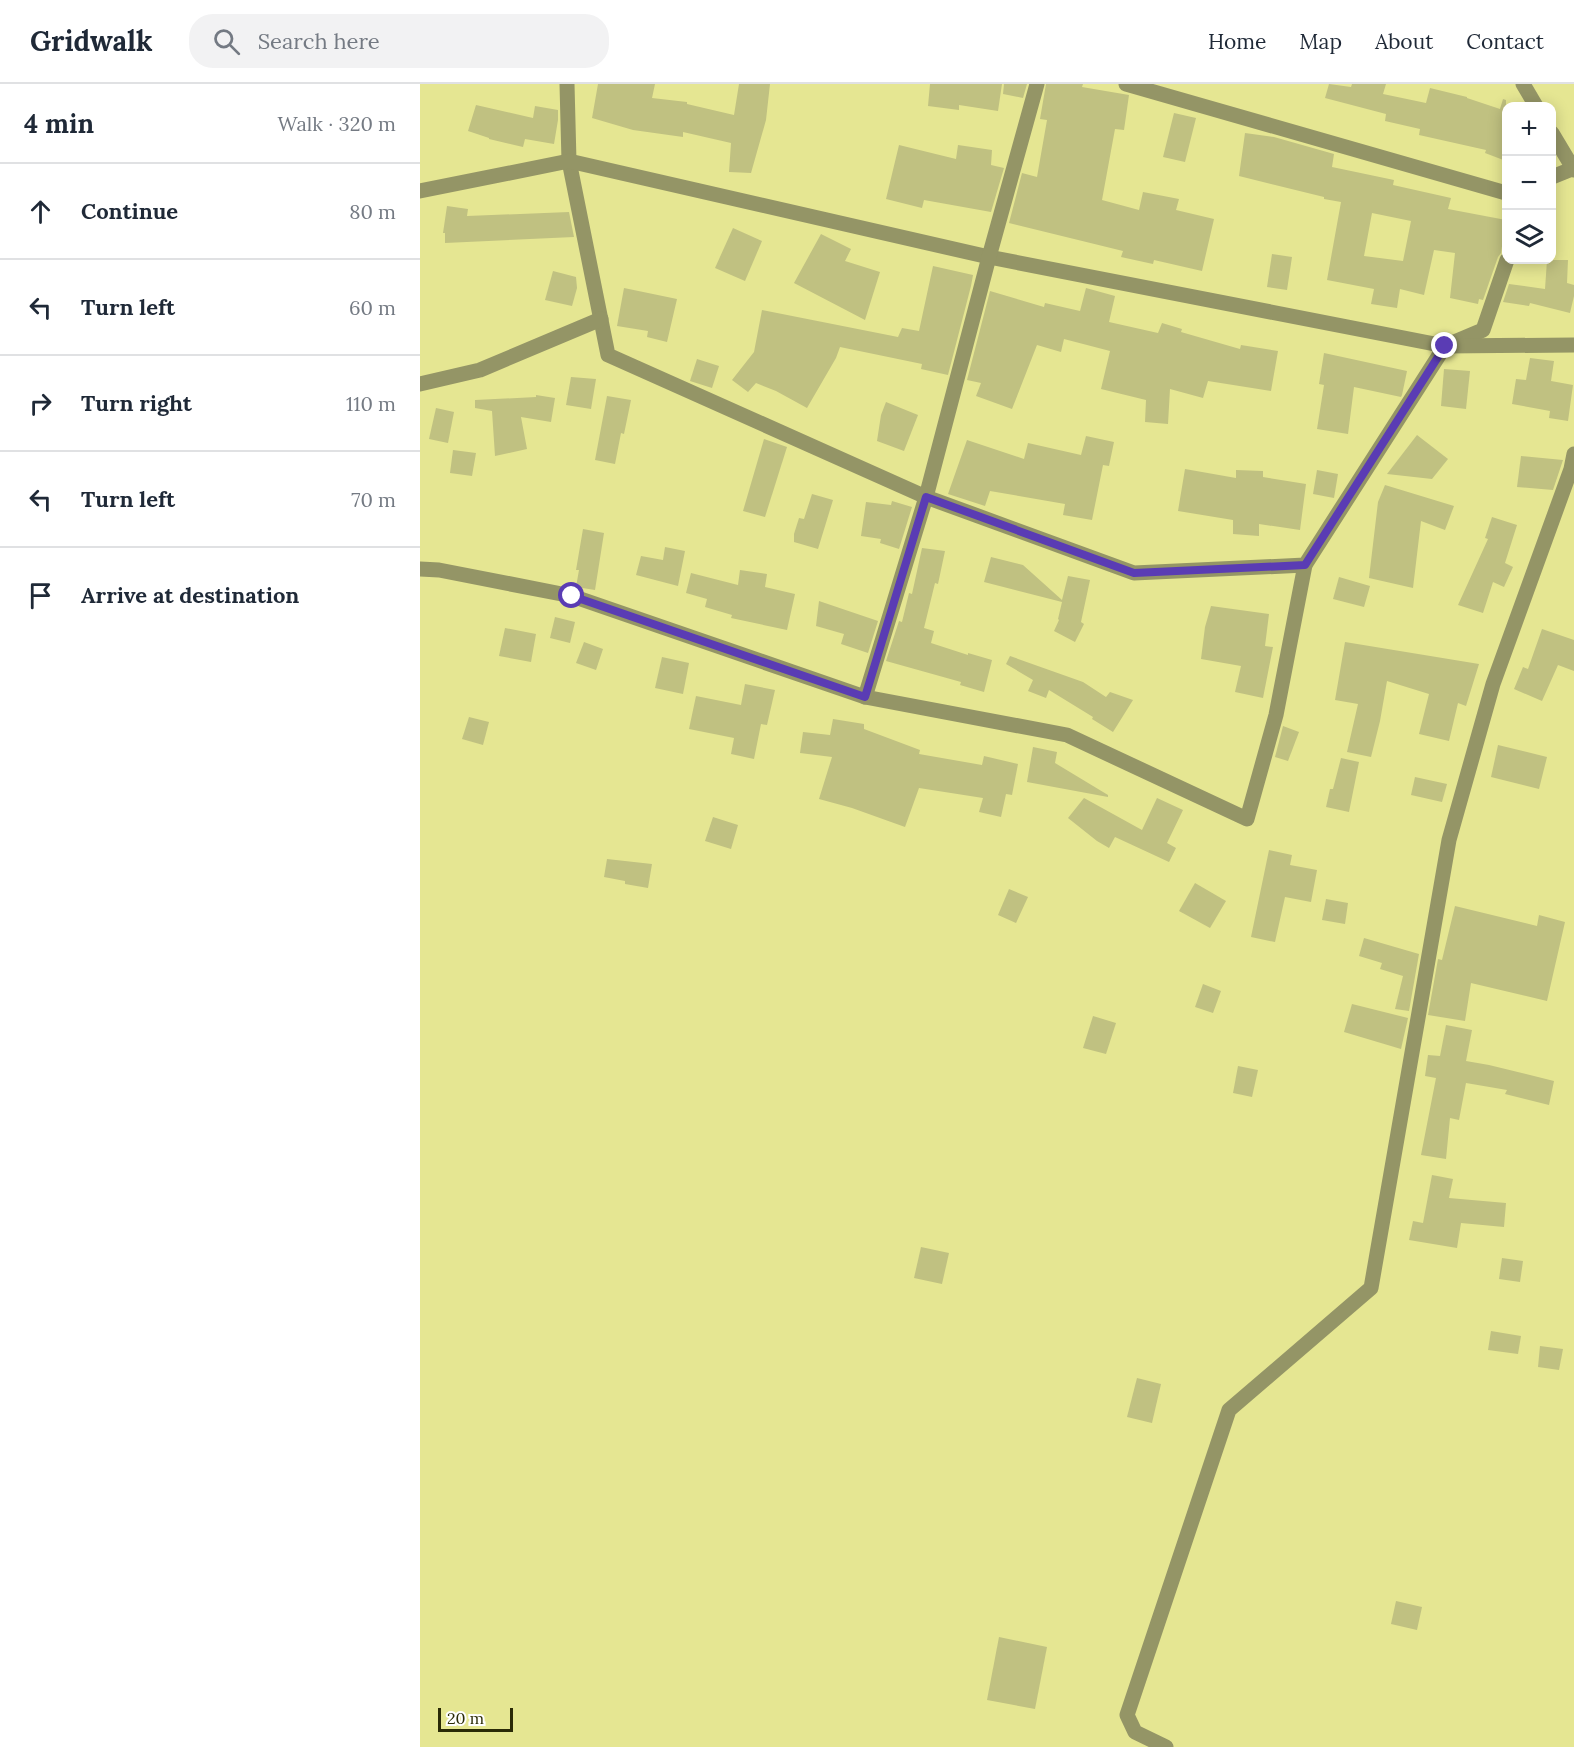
<!DOCTYPE html>
<meta charset="utf-8">
<style>
:root{--surface:#fff;--page:#f2f2f3;--text:#1f2937;--muted:#747a83;--line:#e0e1e3}
body{margin:0;font-family:Lora,serif;background:var(--page);color:var(--text)}
.controls{position:absolute;right:18px;top:18px;display:grid;overflow:hidden;border-radius:12px;box-shadow:0 3px 15px #0003}
.controls button{width:54px;height:54px;display:grid;place-items:center;padding:0;border:0;border-bottom:2px solid var(--line);background:var(--surface);color:var(--text);font:30px sans-serif}
.scale{position:absolute;left:18px;bottom:15px;width:75px;box-sizing:border-box;padding-left:6px;border:3px solid #2a2a06;border-top:0;font-size:16px;line-height:21px;white-space:nowrap;color:#2a2a06;-webkit-text-stroke:4px #fff;paint-order:stroke}
.stop{position:absolute;width:18px;height:18px;margin:-14px;border:4px solid #5a3cb4;border-radius:50%;background:#fff}
.stop.end{background:#5a3cb4;border-color:#fff;box-shadow:0 2px 6px #0008}
.list{margin:0;padding:0;list-style:none}
h2{display:flex;justify-content:space-between;align-items:center;height:78px;margin:0;padding:0 24px;font-size:26px}
h2 small{font-size:20px;font-weight:400;color:var(--muted)}
.list li{display:grid;grid-template-columns:39px 1fr auto;gap:18px;align-items:center;box-sizing:border-box;height:96px;padding:0 24px;border-top:2px solid var(--line)}
.list b{display:block;font-size:22px;white-space:nowrap}
.list em{font-size:20px;font-style:normal;color:var(--muted)}
.icon{flex:none;width:33px;height:33px;fill:none;stroke:currentColor;stroke-width:2;stroke-linecap:round;stroke-linejoin:round}
.map{position:relative;flex:none;width:1154px;height:1663px;overflow:hidden}
header{display:flex;align-items:center;gap:36px;box-sizing:border-box;height:84px;padding:0 30px;background:var(--surface);border-bottom:2px solid var(--line)}
header strong{font-size:28px}
nav{display:flex;gap:33px;margin-inline-start:auto;font-size:21px}
.search{width:420px;height:54px;background:var(--page);display:flex;align-items:center;gap:15px;box-sizing:border-box;padding:0 21px;border-radius:24px;color:var(--muted);font-size:22px}
main{display:flex}
aside{flex:1;background:var(--surface)}
.map>svg:first-child{display:block}
</style>
<header>
<strong>Gridwalk</strong>
<div class="search"><svg class="icon" aria-label="search" viewBox="0 0 24 24"><circle cx="10" cy="10" r="6"/><path d="M15 15l6 6"/></svg>Search here</div>
<nav><a>Home</a><a>Map</a><a>About</a><a>Contact</a></nav>
</header>
<main>
<aside>
<h2>4 min<small>Walk · 320 m</small></h2>
<ul class="list">
<li><svg class="icon" aria-label="ahead" viewBox="0 0 24 24"><path d="M12 20V5M6 11l6-6 6 6"/></svg><div><b>Continue</b></div><em>80 m</em></li>
<li><svg class="icon" aria-label="left" viewBox="0 0 24 24"><path d="M17 20v-9H6M10 6l-5 5 5 5"/></svg><div><b>Turn left</b></div><em>60 m</em></li>
<li><svg class="icon" aria-label="right" viewBox="0 0 24 24"><path d="M7 20v-9h11M14 6l5 5-5 5"/></svg><div><b>Turn right</b></div><em>110 m</em></li>
<li><svg class="icon" aria-label="left" viewBox="0 0 24 24"><path d="M17 20v-9H6M10 6l-5 5 5 5"/></svg><div><b>Turn left</b></div><em>70 m</em></li>
<li><svg class="icon" aria-label="arrive" viewBox="0 0 24 24"><path d="M6 21V4h12l-3 4 3 4H6"/></svg><div><b>Arrive at destination</b></div></li>
</ul>
</aside>
<div class="map">
<svg width="1154" height="1663" viewBox="0 0 1154 1663">
<rect width="100%" height="100%" fill="#e5e692"/>
<g fill="#c0c181" fill-rule="evenodd">
<polygon points="178,0 235,0 232,14 267,18 267,20 314,31 319,0 350,0 346,36 331,89 309,88 311,59 263,48 263,53 213,46 172,34"/>
<polygon points="510,0 582,0 578,27 539,21 539,26 508,22"/>
<polygon points="584,0 607,0 603,14 583,10"/>
<polygon points="626,0 663,0 662,3 709,11 704,46 695,45 682,116 719,126 723,108 759,115 756,126 794,135 782,187 734,176 733,180 701,173 703,167 589,139 602,89 617,93 627,36 620,35"/>
<polygon points="909,0 931,3 932,0 966,0 963,10 1006,19 1010,4 1047,13 1047,14 1080,25 1083,15 1086,16 1086,77 1065,69 1066,66 999,51 1000,45 965,37 966,30 905,14"/>
<polygon points="56,21 113,34 115,22 138,26 138,36 134,60 105,55 103,63 69,55 69,54 48,47"/>
<polygon points="754,29 776,34 765,78 743,73"/>
<path d="M 825,49 L 854,53 L 914,70 L 912,83 L 974,96 L 973,101 L 1031,114 L 1028,125 L 1086,136 L 1081,169 L 1078,173 L 1063,216 L 1059,215 L 1058,220 L 1030,214 L 1035,169 L 1014,166 L 1004,211 L 980,205 L 977,224 L 951,220 L 954,205 L 907,196 L 921,118 L 904,115 L 904,113 L 819,92 ZM 952,129 L 991,137 L 983,177 L 944,172 Z"/>
<polygon points="479,61 536,75 538,61 572,66 571,81 584,84 571,128 504,116 502,124 466,115"/>
<polygon points="27,122 48,125 47,132 149,128 154,153 25,159 25,149 23,149"/>
<polygon points="313,144 342,157 325,197 295,184"/>
<polygon points="401,150 431,165 425,177 460,188 445,236 374,199"/>
<polygon points="852,170 872,173 867,206 847,203"/>
<polygon points="1127,176 1148,176 1147,199 1154,201 1154,212 1150,229 1110,219 1109,222 1083,218 1089,200 1125,205"/>
<polygon points="513,182 553,191 551,202 528,291 501,285 502,280 420,263 416,274 387,324 356,307 336,299 328,308 312,296 334,268 342,226 478,253 482,244 499,247"/>
<polygon points="133,187 156,193 157,204 152,222 125,216"/>
<polygon points="204,204 257,215 247,258 227,253 228,247 197,242"/>
<polygon points="666,204 695,212 689,238 738,249 742,239 762,245 761,248 820,265 821,261 858,267 851,307 788,297 783,314 750,305 748,340 725,338 726,316 681,305 690,267 644,255 641,268 617,261 592,325 556,312 561,299 547,296 570,207 624,223 625,219 660,227"/>
<polygon points="904,269 987,287 982,311 981,313 934,303 928,350 897,345 904,301 899,300"/>
<polygon points="1110,274 1134,277 1131,297 1153,301 1148,337 1129,334 1130,327 1092,320 1096,295 1106,296"/>
<polygon points="277,275 299,282 292,304 270,297"/>
<polygon points="1024,285 1050,287 1046,325 1021,322"/>
<polygon points="151,293 176,295 171,325 146,321"/>
<polygon points="116,311 135,314 131,338 101,333 107,365 75,372 72,327 55,324 55,316 116,313"/>
<polygon points="187,312 211,316 204,350 201,349 195,380 175,376"/>
<polygon points="466,318 498,331 484,367 457,357 461,331"/>
<polygon points="16,324 34,328 28,359 9,355"/>
<polygon points="997,351 1028,375 1012,395 967,390"/>
<polygon points="666,352 694,358 689,382 683,381 672,436 643,431 645,420 570,407 565,422 528,410 547,356 604,375 608,359 661,371"/>
<polygon points="344,355 367,363 345,433 323,427"/>
<polygon points="33,366 56,369 52,392 30,389"/>
<polygon points="1101,372 1143,376 1133,406 1097,403"/>
<polygon points="765,385 816,394 816,386 843,387 843,393 886,400 880,446 839,440 839,452 813,450 813,436 758,427"/>
<polygon points="897,386 918,390 914,414 893,410"/>
<polygon points="965,401 1034,422 1025,446 1001,437 993,504 949,494 958,418"/>
<polygon points="392,410 413,416 398,465 374,458 374,450 379,434 384,435"/>
<polygon points="472,417 492,423 479,465 460,459 461,455 441,452 446,418 471,421"/>
<polygon points="1072,433 1097,441 1085,479 1093,483 1084,503 1073,498 1063,529 1038,521 1068,455 1065,454"/>
<polygon points="163,445 184,449 175,506 156,503 159,486 156,486"/>
<polygon points="245,463 265,467 258,502 216,491 221,472 243,476"/>
<polygon points="502,464 525,467 518,500 515,499 504,544 514,547 511,559 548,571 548,569 572,576 564,608 540,601 541,598 466,577 479,537 482,538 489,509 492,510"/>
<polygon points="571,473 603,481 642,516 648,492 670,496 661,538 664,540 655,558 634,547 639,536 638,535 642,518 564,498"/>
<polygon points="320,486 347,490 345,503 375,510 367,546 311,534 312,531 285,523 287,515 266,509 271,489 318,501"/>
<polygon points="919,493 950,502 944,523 913,515"/>
<polygon points="399,517 458,537 448,569 421,560 424,550 396,542"/>
<polygon points="791,522 849,530 845,562 853,563 843,614 815,608 821,582 781,575 785,543"/>
<polygon points="135,533 155,538 150,559 130,554"/>
<polygon points="85,544 116,550 111,578 79,572"/>
<polygon points="1122,545 1154,556 1154,587 1138,581 1122,617 1094,605 1103,583 1108,585"/>
<polygon points="164,558 183,565 176,586 156,579"/>
<polygon points="925,558 1059,580 1046,622 1038,619 1029,657 999,650 1009,610 967,597 960,637 951,673 927,668 938,620 915,616"/>
<polygon points="590,572 663,598 686,613 690,608 713,616 693,648 672,635 673,633 629,606 626,614 608,607 613,596 586,580"/>
<polygon points="242,573 269,579 263,610 235,604"/>
<polygon points="325,600 355,606 347,641 341,640 334,675 311,670 314,654 269,645 276,612 321,621"/>
<polygon points="49,633 69,638 63,661 42,655"/>
<polygon points="413,635 444,640 444,645 500,666 499,670 562,681 564,672 598,680 592,711 586,710 581,733 559,728 563,714 499,704 485,743 432,724 399,715 412,673 380,669 383,648 410,651"/>
<polygon points="863,642 879,648 868,677 855,673"/>
<polygon points="1078,661 1127,673 1119,705 1071,693"/>
<polygon points="613,663 637,668 635,679 688,711 688,713 607,698"/>
<polygon points="921,674 939,678 929,728 906,723 910,705 913,705"/>
<polygon points="995,693 1027,700 1022,718 991,711"/>
<polygon points="664,714 722,746 737,714 763,726 747,759 756,764 749,778 695,753 689,764 677,757 648,734"/>
<polygon points="293,733 318,741 311,765 285,757"/>
<polygon points="849,766 872,771 870,781 897,786 891,818 865,813 855,858 831,853"/>
<polygon points="187,775 232,780 228,804 205,800 205,797 184,793"/>
<polygon points="775,799 806,817 790,844 759,827"/>
<polygon points="589,805 608,813 596,839 578,831"/>
<polygon points="906,815 928,819 925,840 902,836"/>
<polygon points="1035,822 1117,842 1119,831 1145,838 1127,917 1051,899 1045,937 1008,931 1018,875 1022,876"/>
<polygon points="944,854 999,870 989,927 975,925 983,892 960,885 962,879 939,872"/>
<polygon points="783,900 801,907 793,929 775,923"/>
<polygon points="932,920 988,934 981,965 924,948"/>
<polygon points="673,932 696,939 686,970 663,964"/>
<polygon points="1026,941 1052,946 1046,977 1069,981 1134,997 1129,1021 1085,1010 1087,1006 1046,999 1039,1036 1030,1034 1026,1075 1001,1071 1016,994 1005,992 1008,971 1020,972"/>
<polygon points="818,982 838,986 832,1013 813,1009"/>
<polygon points="1012,1091 1033,1095 1029,1114 1086,1119 1084,1143 1041,1139 1037,1164 989,1156 993,1137 1003,1139"/>
<polygon points="501,1163 529,1169 522,1200 494,1194"/>
<polygon points="1082,1174 1103,1177 1100,1198 1079,1195"/>
<polygon points="1071,1247 1101,1252 1098,1270 1068,1266"/>
<polygon points="1120,1262 1143,1265 1139,1286 1118,1283"/>
<polygon points="717,1294 741,1300 732,1339 707,1333"/>
<polygon points="976,1517 1002,1523 997,1546 971,1540"/>
<polygon points="579,1553 627,1563 615,1625 567,1616"/>
</g>
<g fill="none" stroke-linecap="round" stroke-linejoin="round">
<g stroke="#949566" stroke-width="15">
<polyline points="147,0 149,77 188,271 506,413 714,489 885,481 1025,262 1063,246 1087,176"/>
<polyline points="706,0 1086,109"/>
<polyline points="1103,0 1116,22"/>
<polyline points="1132,49 1154,86"/>
<polyline points="1132,93 1152,85"/>
<polyline points="0,107 149,77 569,173 1025,262 1154,261"/>
<polyline points="0,300 60,286 181,235"/>
<polyline points="0,485 19,486 152,512 445,613 647,651 827,735 856,631 885,481"/>
<polyline points="445,613 506,413 569,173 617,0"/>
<polyline points="746,1663 715,1648 707,1631 809,1326 951,1204 1029,756 1073,600 1151,385 1154,370"/>
</g>
</g>
<g fill="none" stroke-linecap="round" stroke-linejoin="round">
<polyline stroke="#5a3cb4" stroke-width="8" points="152,512 445,613 506,413 714,489 885,481 1025,262"/>
</g>
</svg>
<div class="controls">
<button>+</button>
<button>−</button>
<button><svg class="icon" aria-label="layers" viewBox="0 0 24 24"><path d="M12 4l9 5-9 5-9-5zM3 14l9 5 9-5"/></svg></button>
</div>
<div class="scale">20 m</div>
<div class="stop" style="left:152px;top:512px"></div>
<div class="stop end" style="left:1025px;top:262px"></div>
</div>
</main>
